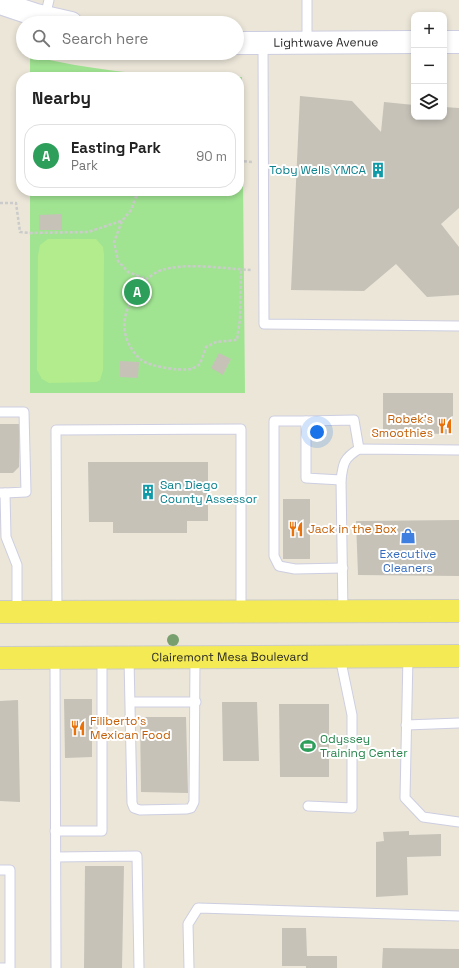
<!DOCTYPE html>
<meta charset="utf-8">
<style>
:root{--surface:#fff;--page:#f6f6f6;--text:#222;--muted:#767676;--line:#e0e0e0;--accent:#db2777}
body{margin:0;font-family:"Space Grotesk",sans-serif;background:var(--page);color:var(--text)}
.controls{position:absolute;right:12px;top:12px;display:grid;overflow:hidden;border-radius:8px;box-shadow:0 2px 6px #0003}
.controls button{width:36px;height:36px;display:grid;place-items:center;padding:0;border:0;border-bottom:1px solid var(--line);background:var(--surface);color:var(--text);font:20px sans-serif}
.you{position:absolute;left:317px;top:432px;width:14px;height:14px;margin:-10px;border:3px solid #fff;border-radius:50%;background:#1a73e8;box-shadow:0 0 0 6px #1a73e833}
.badge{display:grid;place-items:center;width:26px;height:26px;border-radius:50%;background:var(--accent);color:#fff;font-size:13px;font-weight:700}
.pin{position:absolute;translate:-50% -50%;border:2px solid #fff;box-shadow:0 1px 4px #0006}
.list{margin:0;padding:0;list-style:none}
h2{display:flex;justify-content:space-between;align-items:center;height:52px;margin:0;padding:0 16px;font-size:17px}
h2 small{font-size:13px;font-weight:400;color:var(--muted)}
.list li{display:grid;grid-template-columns:26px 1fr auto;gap:12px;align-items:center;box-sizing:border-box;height:64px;margin:0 8px 8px;padding:0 8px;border:1px solid var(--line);border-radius:16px}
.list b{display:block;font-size:15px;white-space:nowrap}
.list p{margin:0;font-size:13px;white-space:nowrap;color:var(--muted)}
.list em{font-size:13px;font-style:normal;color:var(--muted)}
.icon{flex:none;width:22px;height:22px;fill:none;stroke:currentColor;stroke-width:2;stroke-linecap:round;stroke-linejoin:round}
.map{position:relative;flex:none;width:459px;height:968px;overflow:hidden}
.search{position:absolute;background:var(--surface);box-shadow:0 2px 6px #0003;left:16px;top:16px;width:228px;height:44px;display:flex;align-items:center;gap:10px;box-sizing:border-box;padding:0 14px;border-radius:22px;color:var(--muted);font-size:15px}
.panel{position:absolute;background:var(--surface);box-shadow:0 2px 6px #0003;left:16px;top:72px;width:228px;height:124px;border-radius:16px}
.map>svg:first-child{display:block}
</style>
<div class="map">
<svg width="459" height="968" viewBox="0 0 459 968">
<rect width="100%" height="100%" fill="#ebe6d8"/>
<g fill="#a0e492">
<path d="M 30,56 C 89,69 142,76 202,77 L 30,77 Z"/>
<polygon points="239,77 242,77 245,393 30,393 30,191 239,191"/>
</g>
<polygon fill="#b3ec8d" points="48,239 96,239 103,247 104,255 103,370 100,380 97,382 49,383 42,379 37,370 38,256 40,245"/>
<g fill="#c6c2b8">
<polygon points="300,96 352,101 381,132 384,102 414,105 414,117 444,117 444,107 459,108 459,208 441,224 459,247 459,295 427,297 396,264 364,291 291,290"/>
<polygon points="62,214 62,230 39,230 39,215"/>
<polygon points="219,353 231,359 223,375 211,368"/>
<polygon points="120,361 139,362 138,378 120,377"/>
<polygon points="383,393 453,393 453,434 383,433"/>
<polygon points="0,424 20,424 19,467 13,473 0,473"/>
<polygon points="88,462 208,462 208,521 187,521 187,533 113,533 113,522 89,522"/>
<rect x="283" y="499" width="27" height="60"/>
<polygon points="459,520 459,576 358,575 356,521"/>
<polygon points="64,699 92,699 92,757 65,758"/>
<polygon points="18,700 20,802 0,801 0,701"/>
<polygon points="222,702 257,702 259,761 223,761"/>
<polygon points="279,704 329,704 329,777 280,777"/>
<polygon points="140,717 186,717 188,793 141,792"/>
<polygon points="409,831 409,835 441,834 441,856 407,857 408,895 376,897 376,842 384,841 383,832"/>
<polygon points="85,866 124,866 122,968 84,968"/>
<polygon points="282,928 306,928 307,956 337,956 337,968 306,968 306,966 282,966"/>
<polygon points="383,948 459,949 459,968 382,968"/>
</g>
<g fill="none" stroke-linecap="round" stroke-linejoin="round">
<defs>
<g id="service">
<polyline points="307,0 307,42"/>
<polyline points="45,17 49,0"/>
<polyline points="263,43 264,324 459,326"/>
<polyline points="0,412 24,412 26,492 5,493"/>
<polyline points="306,421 274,421 274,556 279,566 295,569 343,568"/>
<polyline points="341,480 306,478 306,421 354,420 359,449"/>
<polyline points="0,493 5,493 6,537 17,565 17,612"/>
<polyline points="57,612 56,430 241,429 241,612"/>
<path d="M 343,612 L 341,480 C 343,463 344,458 359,449 L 459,450"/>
<polyline points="408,656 405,798 423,817 459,822"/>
<polyline points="55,658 56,968"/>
<polyline points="129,658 132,803 134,808 140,810 187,809 191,808 194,802 195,658"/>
<polyline points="131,702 196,702"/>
<polyline points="406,725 459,723"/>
<polyline points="308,806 352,808 352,715 340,657"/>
<polyline points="55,831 102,831 102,658"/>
<polyline points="56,857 137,856 139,968"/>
<polyline points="0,870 10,870 10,968 0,968"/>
<polyline points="189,968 188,924 198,908 459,916"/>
</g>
<g id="secondary">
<polyline points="0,3 36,15 71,23"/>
<polyline points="444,42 459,42"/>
<path id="s1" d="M 237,43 L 414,42"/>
</g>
<g id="primary">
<polyline points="0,612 459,611"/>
<path id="s2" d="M 0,658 L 459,656"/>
</g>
</defs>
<use href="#service" stroke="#cdcee1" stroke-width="11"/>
<use href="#secondary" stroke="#cdcee1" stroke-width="24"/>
<use href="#primary" stroke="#cbcbcb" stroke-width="24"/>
<g stroke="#cbcbcb" stroke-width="2.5" stroke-dasharray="3 2" stroke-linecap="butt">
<polyline points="239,161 253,162"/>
<path d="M 138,191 L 131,210 L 122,221 L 114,242 L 118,261 L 128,272 L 146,279 C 151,276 157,271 162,270 C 187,262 226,269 252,270"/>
<polyline points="0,203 16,203 20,232 29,233 88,232 121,221"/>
<path d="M 146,279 C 135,294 121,312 125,332 C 126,341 133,353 140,359 C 150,367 179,371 191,369 C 194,368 197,366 200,364 L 206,347 L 216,342 L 237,340 L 240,319 L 241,270"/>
</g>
<use href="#service" stroke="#fff" stroke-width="9"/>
<use href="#secondary" stroke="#fff" stroke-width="22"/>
<use href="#primary" stroke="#f4eb54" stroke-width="22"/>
</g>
<circle fill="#789f6e" cx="173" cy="640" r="6"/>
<defs>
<symbol id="building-bare" viewBox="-9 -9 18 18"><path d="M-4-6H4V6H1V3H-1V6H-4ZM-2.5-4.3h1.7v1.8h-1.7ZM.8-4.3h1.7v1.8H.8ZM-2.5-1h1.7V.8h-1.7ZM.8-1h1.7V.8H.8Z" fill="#0f9aa8" stroke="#fff" stroke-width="2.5" paint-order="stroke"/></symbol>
<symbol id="restaurant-bare" viewBox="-9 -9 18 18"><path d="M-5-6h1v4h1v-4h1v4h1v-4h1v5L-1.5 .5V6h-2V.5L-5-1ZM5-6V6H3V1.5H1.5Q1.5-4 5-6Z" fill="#e8710a" stroke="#fff" stroke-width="2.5" paint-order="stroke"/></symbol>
<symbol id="shop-bare" viewBox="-9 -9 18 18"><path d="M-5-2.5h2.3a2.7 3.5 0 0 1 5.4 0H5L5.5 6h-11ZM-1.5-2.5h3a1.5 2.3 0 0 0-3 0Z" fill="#3f7fe0" stroke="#fff" stroke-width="2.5" paint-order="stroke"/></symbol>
<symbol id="stadium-bare" viewBox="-9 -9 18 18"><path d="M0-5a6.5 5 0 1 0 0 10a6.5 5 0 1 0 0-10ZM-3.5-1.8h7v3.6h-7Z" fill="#2e9e5b" stroke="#fff" stroke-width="2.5" paint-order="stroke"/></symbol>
</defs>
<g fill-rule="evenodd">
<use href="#building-bare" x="367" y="159" width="22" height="22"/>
<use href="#restaurant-bare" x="434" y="415" width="22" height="22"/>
<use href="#building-bare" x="137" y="481" width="22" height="22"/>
<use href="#restaurant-bare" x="285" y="518" width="22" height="22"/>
<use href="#shop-bare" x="397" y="525" width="22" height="22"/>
<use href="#restaurant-bare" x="67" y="717" width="22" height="22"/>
<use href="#stadium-bare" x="297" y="735" width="22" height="22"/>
</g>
<g text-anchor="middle" stroke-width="4" stroke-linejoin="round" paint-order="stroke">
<g font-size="12" fill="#272727" stroke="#fff">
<text dy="4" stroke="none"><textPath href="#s1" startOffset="89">Lightwave Avenue</textPath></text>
<text dy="4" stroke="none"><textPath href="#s2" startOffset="230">Clairemont Mesa Boulevard</textPath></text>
</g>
<g font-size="12" fill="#0d838f" stroke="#fff" text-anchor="end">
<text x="366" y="174">Toby Wells YMCA</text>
<text x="160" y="489" text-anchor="start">San Diego<tspan x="160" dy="14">County Assessor</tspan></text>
</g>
<g font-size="12" fill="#c56008" stroke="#fff" text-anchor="start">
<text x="433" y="423" text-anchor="end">Robek's<tspan x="433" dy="14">Smoothies</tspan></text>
<text x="308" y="533">Jack in the Box</text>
<text x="90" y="725">Filiberto’s<tspan x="90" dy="14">Mexican Food</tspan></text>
</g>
<g font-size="12" fill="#366cbe" stroke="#fff">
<text x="408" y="558">Executive<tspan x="408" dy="14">Cleaners</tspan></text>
</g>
<g font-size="12" fill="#27864d" stroke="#fff" text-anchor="start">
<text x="320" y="743">Odyssey<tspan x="320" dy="14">Training Center</tspan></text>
</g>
</g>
</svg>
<div class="controls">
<button>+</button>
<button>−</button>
<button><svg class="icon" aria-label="layers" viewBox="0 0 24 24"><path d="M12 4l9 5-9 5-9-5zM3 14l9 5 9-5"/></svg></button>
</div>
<div class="you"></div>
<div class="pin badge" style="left:137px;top:292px;background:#2e9e5b">A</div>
<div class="search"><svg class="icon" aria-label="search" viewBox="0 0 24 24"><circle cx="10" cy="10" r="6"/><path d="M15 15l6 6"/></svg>Search here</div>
<section class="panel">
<h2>Nearby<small></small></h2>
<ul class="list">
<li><span class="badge" style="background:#2e9e5b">A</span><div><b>Easting Park</b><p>Park</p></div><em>90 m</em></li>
</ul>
</section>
</div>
